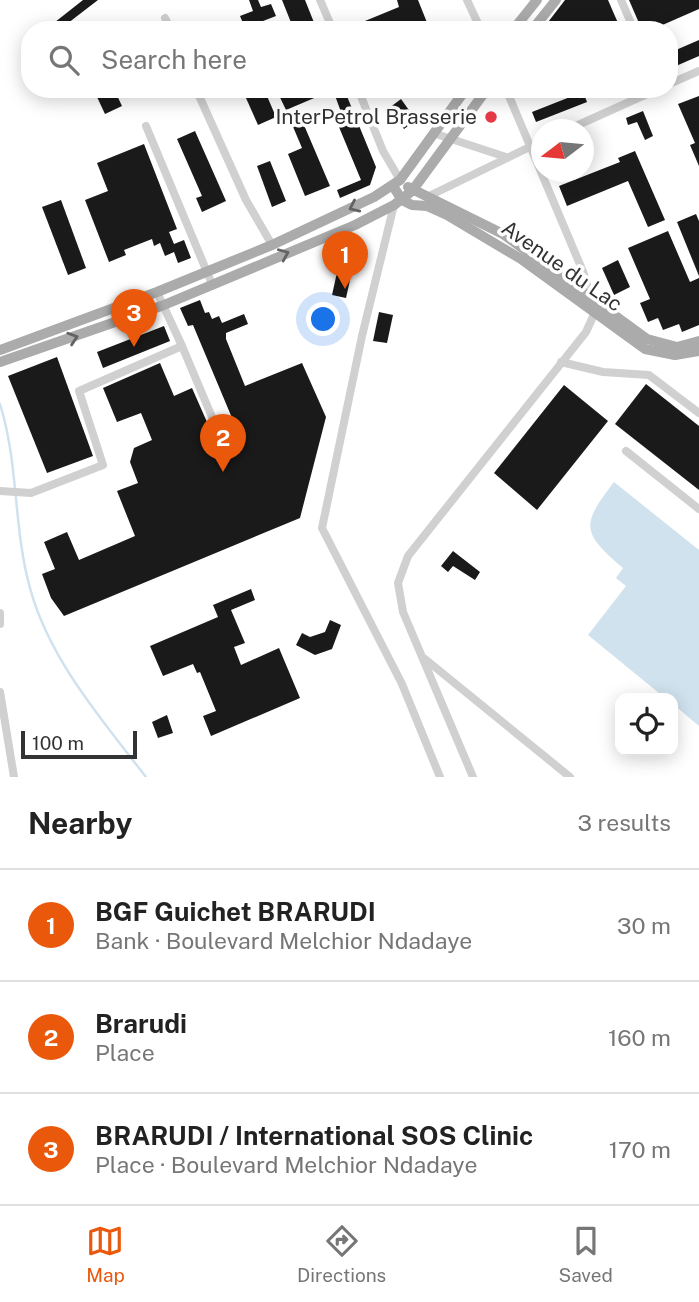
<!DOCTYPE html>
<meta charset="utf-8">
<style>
:root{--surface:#fff;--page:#f2f2f2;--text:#222;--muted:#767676;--line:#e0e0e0;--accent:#ea580c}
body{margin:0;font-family:"Public Sans",sans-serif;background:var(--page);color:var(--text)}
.controls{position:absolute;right:21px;bottom:21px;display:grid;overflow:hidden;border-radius:14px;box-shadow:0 4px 18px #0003}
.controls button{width:63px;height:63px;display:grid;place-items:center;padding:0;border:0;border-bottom:2px solid var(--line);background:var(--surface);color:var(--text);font:35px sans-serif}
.compass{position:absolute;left:531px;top:119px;width:63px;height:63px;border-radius:50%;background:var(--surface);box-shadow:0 4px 18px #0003;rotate:254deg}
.scale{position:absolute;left:21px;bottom:18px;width:116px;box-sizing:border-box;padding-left:7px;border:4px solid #333;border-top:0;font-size:19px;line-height:24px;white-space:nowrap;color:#333;-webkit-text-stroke:5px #fff;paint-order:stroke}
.you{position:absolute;left:324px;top:320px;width:24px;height:24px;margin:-18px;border:5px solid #fff;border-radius:50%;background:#1a73e8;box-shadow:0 0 0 10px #1a73e833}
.badge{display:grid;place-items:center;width:46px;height:46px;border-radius:50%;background:var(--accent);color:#fff;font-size:23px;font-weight:700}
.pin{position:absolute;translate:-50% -58px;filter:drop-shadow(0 2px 4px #0008)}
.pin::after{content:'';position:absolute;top:37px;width:24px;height:21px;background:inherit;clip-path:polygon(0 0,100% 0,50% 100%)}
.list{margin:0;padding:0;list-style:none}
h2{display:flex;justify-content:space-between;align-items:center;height:91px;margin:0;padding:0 28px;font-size:30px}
h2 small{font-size:23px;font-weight:400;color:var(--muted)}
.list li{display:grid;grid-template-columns:46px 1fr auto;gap:21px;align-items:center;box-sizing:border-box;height:112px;padding:0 28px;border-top:2px solid var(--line)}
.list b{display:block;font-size:26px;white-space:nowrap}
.list p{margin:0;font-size:23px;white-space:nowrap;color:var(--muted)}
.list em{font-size:23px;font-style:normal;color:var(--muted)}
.icon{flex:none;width:38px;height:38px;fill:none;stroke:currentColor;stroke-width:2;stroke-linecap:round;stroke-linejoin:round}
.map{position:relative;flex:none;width:699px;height:777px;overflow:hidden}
.search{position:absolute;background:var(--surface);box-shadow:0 4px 18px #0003;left:21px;right:21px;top:21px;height:77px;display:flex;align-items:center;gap:18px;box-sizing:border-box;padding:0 24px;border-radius:28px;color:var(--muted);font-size:26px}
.sheet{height:427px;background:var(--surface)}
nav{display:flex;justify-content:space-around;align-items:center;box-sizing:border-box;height:98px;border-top:2px solid var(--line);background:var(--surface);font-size:19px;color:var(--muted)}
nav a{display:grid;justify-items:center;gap:4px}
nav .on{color:var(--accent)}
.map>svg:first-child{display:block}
</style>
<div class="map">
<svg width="699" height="777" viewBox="0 0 699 777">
<rect width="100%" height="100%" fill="#fff"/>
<path fill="#cfe2ee" d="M 614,482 L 699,550 L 699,726 L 673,704 L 673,698 L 665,698 L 588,635 L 626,586 L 616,578 L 623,568 C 581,532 581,525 614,482 Z"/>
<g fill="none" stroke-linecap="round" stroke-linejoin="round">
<path stroke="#cfe2ee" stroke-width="2.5" d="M 0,404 C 19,465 13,527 30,588 C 49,659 102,720 146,777"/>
</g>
<g fill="#1a1a1a">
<polygon points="83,0 98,0 59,30 45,30"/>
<polygon points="249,0 258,0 261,7 271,4 276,16 245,28 240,16 253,11"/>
<polygon points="282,0 305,0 315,25 294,30"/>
<polygon points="397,0 418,0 430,30 343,30 399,7"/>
<polygon points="565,0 608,0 621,30 542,30"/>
<polygon points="629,0 699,0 699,9 651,30 642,30"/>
<polygon points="699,40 699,56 669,69 669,53"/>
<polygon points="114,89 122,106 105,114 97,97"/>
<polygon points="242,89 264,89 276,117 258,125"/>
<polygon points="276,89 344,89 376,167 370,185 340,198 337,190 361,180 334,115 341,112 333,90 286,110"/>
<polygon points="568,89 582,89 587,102 536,122 532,112 570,97"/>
<polygon points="699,96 699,166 690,145 695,143 678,104"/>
<polygon points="401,99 416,120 404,129 395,117 391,120 385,111"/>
<polygon points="643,111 653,136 645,140 637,122 628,125 626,118"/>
<polygon points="301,118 330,186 305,196 288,154 302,148 291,122"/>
<polygon points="195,131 226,201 202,212 196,198 202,196 177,139"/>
<polygon points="144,144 177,229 169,232 174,244 184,240 191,258 178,263 174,252 165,256 160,243 154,246 152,239 124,250 126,255 109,262 85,200 108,191 97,163"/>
<polygon points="635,151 665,220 648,227 628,181 567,206 559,186 620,162 618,158"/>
<polygon points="270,161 286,201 272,207 257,166"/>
<polygon points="61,200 86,268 68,275 42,207"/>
<polygon points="696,214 699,221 699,276 677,222"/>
<polygon points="668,231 690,282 699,278 699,325 682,332 679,324 663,330 658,318 648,322 640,303 650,299 628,248"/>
<polygon points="618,260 630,287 614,295 602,268"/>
<polygon points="338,268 352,271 346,298 332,295"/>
<polygon points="200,300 205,313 209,312 212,319 219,316 222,323 244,314 248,324 226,333 226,339 245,386 302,363 326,417 300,518 64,616 51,598 42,574 55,569 44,542 67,532 79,560 135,536 117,491 138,483 130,462 134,448 152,440 141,413 117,422 103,388 160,363 174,396 192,388 218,447 240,437 193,325 188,326 180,308"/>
<polygon points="379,312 393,315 387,343 373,341"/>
<polygon points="164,326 170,341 103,368 97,352"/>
<polygon points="57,357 93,456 47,473 8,376"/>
<polygon points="646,384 699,426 699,490 615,424"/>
<polygon points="564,385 608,421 537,510 494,473"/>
<polygon points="453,551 480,572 475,580 453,566 448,572 441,566"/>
<polygon points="251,589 255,600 231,610 245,643 234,647 241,665 279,648 300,698 211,736 203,716 216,711 200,672 197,673 193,664 163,676 150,646 218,617 213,605"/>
<polygon points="330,620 341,625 332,649 315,655 296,645 302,633 310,637 325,632"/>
<polygon points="167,715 173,733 158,738 152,722"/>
</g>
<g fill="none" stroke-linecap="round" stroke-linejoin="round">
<g stroke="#d0d0d0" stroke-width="8">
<polyline points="320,0 333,30"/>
<polyline points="467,0 481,30"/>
<polyline points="621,0 634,30"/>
<polyline points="165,18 171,30"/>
<polyline points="669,84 699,71"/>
<polyline points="196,89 246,200 272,245"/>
<polyline points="358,89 383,151 400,180"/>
<polyline points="146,126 212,284"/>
<polyline points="567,130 658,89"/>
<polyline points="433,133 506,157"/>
<polyline points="427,197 542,141"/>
<polyline points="394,205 362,336 322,528 402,684 440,777"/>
<polyline points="182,346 220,436"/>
<polyline points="561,362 603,372 649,375 699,413"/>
<polyline points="626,451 699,509"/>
<polyline points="0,491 31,493 103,465 79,391 182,346 157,292"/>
<polyline points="0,613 0,624"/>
<polyline points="425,659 570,777"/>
<polyline points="0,692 14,777"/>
<polyline points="473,777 403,612 398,583 408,556 586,332 595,312 584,274 506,89"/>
</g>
<g stroke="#ababab" stroke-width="10">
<polyline points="513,30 537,0"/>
<polyline points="532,30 556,0"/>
<polyline points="393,186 402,200 412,205 427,206 447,215 521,259 645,349 675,355 699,351"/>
<polyline points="408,187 503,234 647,339 677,347 699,341"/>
<polyline points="0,350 157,292 272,245 374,197 400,180 466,89"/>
<polyline points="0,362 164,305 355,225 394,205 412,191 487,89"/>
</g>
</g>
<defs><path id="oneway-chevron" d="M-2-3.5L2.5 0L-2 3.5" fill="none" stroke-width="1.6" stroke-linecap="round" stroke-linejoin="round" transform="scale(1.75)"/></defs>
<g stroke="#636363">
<use href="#oneway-chevron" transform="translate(354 207) rotate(155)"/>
<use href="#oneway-chevron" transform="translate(284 254) rotate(-23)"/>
<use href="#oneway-chevron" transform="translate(73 338) rotate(-18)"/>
</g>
<circle fill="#e63946" stroke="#fff" stroke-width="2.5" cx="491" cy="117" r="7"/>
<g text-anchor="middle" stroke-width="7" stroke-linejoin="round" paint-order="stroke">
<g font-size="21" fill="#333" stroke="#fff" text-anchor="end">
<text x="477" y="124">InterPetrol Brasserie</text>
</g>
<g font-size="21" fill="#333" stroke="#fff">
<text transform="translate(562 266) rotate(35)" y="7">Avenue du Lac</text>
</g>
</g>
</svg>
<div class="controls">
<button><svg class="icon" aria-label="locate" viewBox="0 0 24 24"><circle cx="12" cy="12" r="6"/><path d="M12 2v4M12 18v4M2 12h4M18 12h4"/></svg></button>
</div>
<svg class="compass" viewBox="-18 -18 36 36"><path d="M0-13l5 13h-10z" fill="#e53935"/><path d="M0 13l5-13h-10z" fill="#767676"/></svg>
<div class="scale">100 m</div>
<div class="you"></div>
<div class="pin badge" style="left:345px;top:289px">1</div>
<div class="pin badge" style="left:223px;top:472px">2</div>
<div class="pin badge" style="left:134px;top:347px">3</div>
<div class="search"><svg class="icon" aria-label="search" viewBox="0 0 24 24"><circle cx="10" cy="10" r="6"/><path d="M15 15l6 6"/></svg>Search here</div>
</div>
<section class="sheet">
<h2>Nearby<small>3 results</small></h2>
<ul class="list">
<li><span class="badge">1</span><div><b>BGF Guichet BRARUDI</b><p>Bank · Boulevard Melchior Ndadaye</p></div><em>30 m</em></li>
<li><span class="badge">2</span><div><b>Brarudi</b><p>Place</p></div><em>160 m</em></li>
<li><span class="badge">3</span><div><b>BRARUDI / International SOS Clinic</b><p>Place · Boulevard Melchior Ndadaye</p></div><em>170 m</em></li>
</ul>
</section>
<nav>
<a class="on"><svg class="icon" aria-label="map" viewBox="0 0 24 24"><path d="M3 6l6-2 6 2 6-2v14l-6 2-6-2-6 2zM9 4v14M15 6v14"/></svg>Map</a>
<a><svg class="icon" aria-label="directions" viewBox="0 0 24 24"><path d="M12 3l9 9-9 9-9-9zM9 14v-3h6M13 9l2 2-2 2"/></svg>Directions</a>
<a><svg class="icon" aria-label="saved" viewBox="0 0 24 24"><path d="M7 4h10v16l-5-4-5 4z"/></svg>Saved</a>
</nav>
